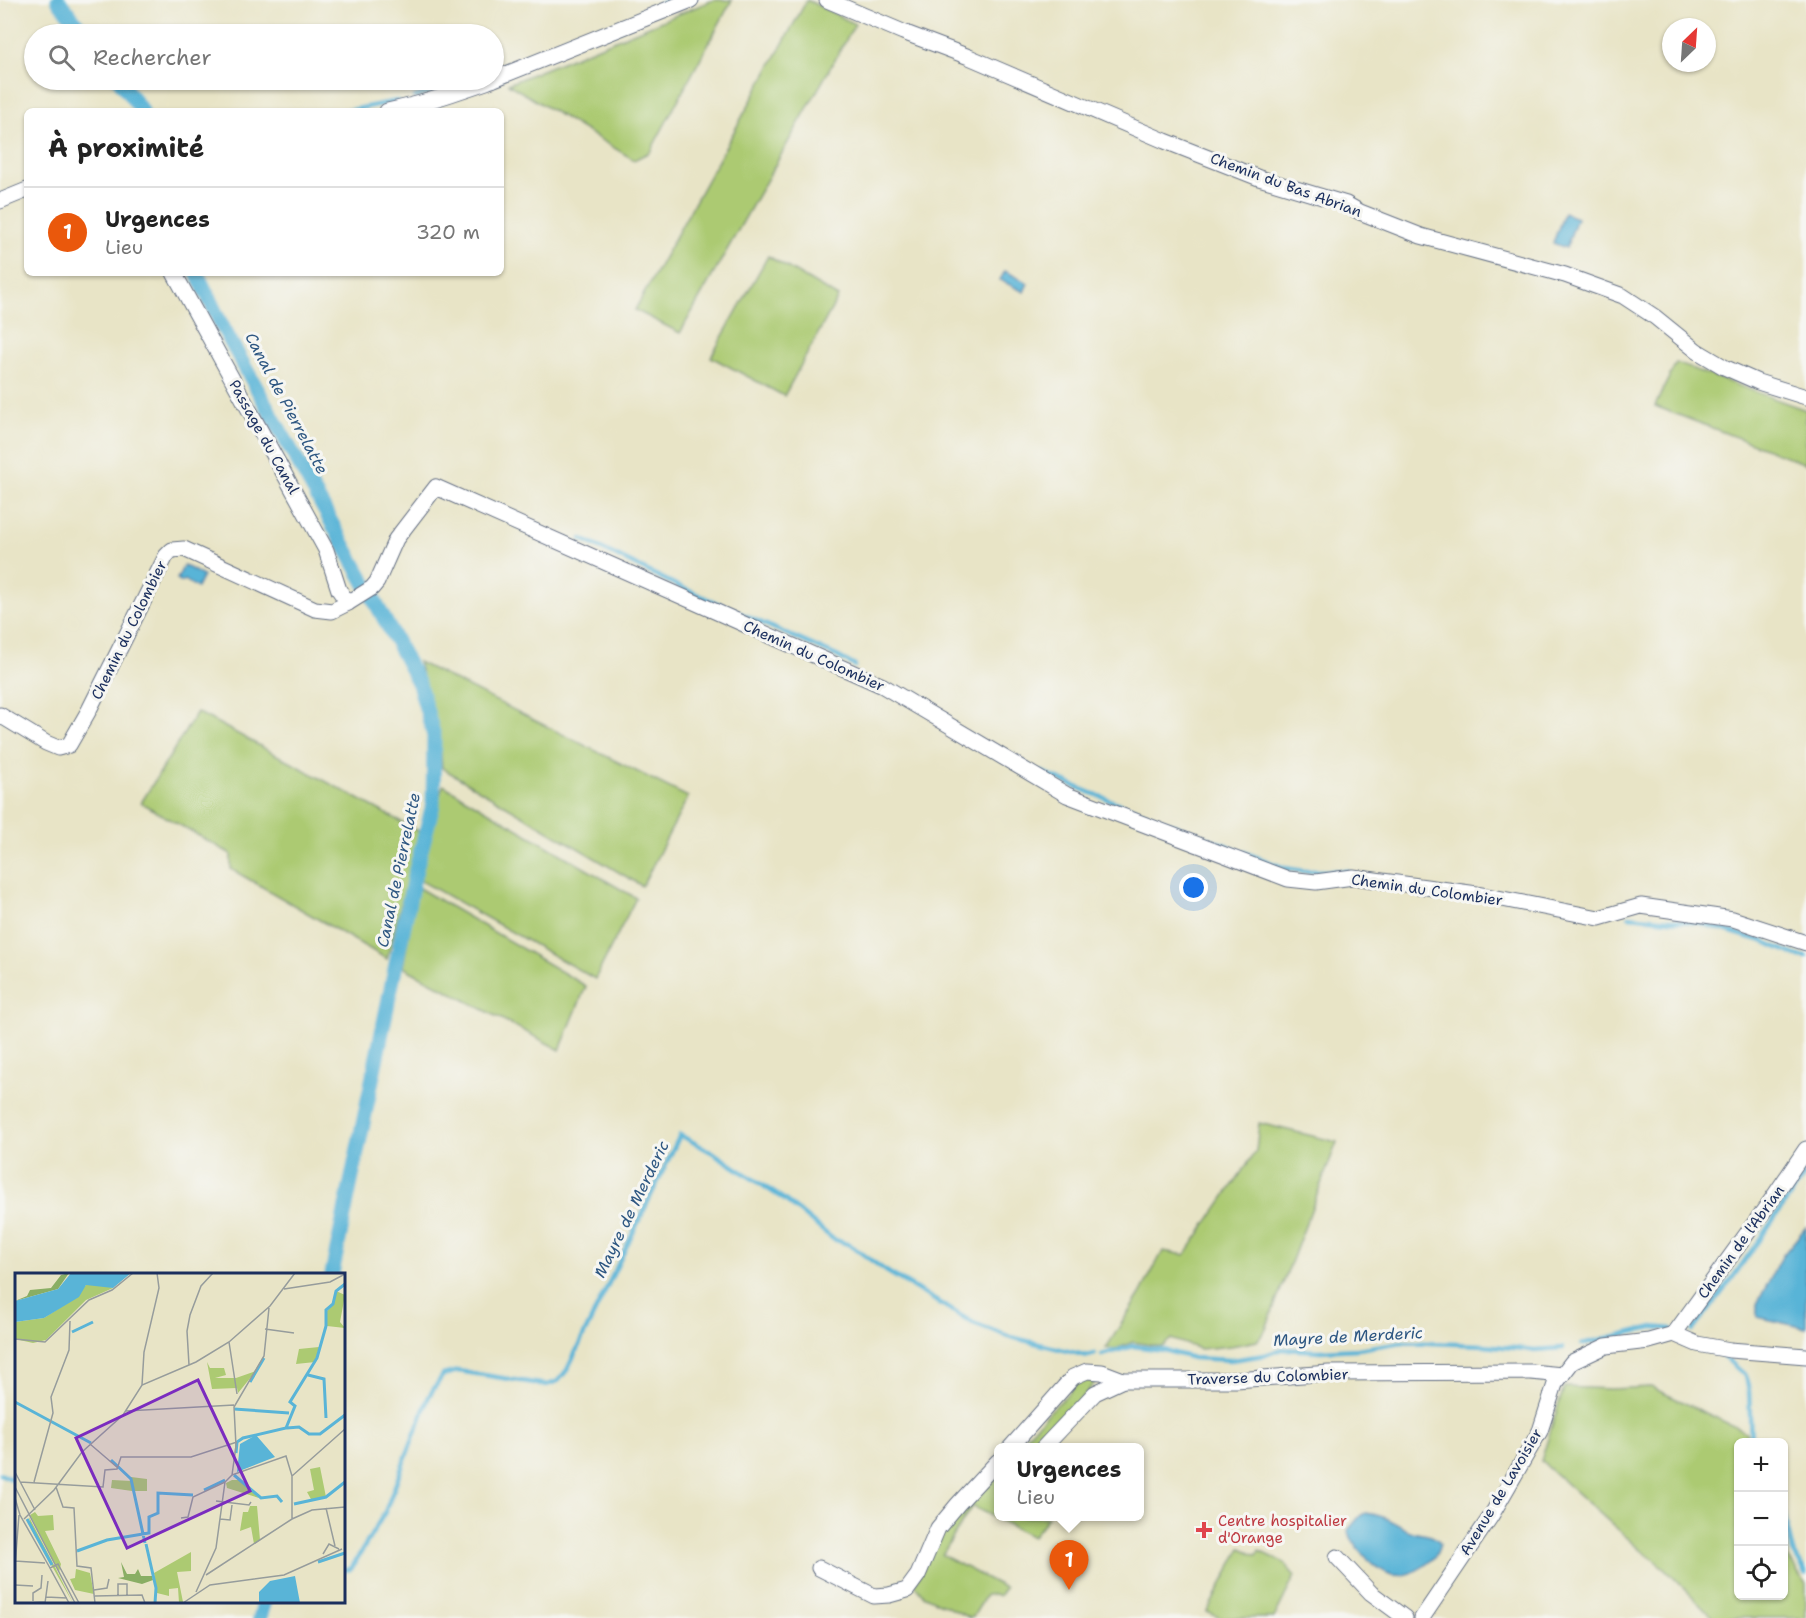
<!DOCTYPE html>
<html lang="fr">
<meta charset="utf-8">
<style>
:root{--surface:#fff;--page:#f2f2f2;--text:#222;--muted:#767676;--line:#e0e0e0;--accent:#ea580c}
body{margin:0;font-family:"Shantell Sans",sans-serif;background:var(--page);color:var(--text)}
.controls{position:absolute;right:18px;bottom:18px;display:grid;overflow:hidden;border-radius:9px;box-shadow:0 2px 4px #0004}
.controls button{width:54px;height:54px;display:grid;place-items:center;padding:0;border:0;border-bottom:2px solid var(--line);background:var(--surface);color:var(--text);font:30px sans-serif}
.compass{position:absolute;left:1662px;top:18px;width:54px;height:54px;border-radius:50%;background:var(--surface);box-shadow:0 2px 4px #0004;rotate:25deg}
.you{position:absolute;left:1194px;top:888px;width:21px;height:21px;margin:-15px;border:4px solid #fff;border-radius:50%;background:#1a73e8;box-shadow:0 0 0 9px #1a73e833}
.badge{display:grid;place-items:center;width:39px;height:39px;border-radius:50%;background:var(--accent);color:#fff;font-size:20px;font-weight:700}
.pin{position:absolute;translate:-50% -50px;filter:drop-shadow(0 2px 3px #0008)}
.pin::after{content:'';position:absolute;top:32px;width:21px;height:18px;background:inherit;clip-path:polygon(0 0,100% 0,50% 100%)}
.popup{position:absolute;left:994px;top:1443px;width:150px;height:78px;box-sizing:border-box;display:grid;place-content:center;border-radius:9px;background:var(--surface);filter:drop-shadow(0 2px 4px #0005);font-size:20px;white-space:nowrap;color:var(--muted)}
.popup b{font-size:22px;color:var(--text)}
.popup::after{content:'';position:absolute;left:50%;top:100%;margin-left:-12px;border:12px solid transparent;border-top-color:var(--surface)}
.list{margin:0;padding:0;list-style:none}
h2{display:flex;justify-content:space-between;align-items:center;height:78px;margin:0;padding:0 24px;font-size:26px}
h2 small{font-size:20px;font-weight:400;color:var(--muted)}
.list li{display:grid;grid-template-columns:39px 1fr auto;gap:18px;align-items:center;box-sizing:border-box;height:90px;padding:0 24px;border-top:2px solid var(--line)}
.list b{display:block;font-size:22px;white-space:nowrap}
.list p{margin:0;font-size:20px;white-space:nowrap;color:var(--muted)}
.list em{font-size:20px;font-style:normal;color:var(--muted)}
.icon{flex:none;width:33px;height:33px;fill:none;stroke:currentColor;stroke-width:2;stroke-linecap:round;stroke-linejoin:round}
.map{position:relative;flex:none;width:1806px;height:1618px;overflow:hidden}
.search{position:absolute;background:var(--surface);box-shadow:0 2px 4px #0004;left:24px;top:24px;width:480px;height:66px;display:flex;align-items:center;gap:15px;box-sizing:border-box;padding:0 21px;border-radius:33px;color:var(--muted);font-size:22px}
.panel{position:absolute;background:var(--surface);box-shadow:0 2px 4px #0004;left:24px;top:108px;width:480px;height:168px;border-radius:9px}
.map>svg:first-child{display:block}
</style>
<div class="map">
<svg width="1806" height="1618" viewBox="0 0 1806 1618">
<rect width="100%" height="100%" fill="#f6f6f2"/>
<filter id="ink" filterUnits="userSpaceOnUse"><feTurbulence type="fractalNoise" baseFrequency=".0167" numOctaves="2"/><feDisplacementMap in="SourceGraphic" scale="12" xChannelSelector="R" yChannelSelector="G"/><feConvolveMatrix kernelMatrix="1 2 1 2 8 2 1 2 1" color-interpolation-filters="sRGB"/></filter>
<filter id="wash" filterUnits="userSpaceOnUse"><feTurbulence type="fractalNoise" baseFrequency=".008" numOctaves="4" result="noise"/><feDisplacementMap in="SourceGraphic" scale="24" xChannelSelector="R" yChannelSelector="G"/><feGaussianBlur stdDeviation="1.35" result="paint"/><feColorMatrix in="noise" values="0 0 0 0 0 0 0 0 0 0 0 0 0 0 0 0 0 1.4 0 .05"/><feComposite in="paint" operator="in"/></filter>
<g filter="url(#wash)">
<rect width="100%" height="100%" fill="#e8e4c6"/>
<g fill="#acca72" stroke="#647c68" stroke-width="1.5">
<polygon points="713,0 732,0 650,152 634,160 508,84"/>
<polygon points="807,0 855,24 680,333 635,310"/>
<polygon points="768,256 838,297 784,396 711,357"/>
<polygon points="1676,363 1806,410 1806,464 1655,406"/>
<polygon points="418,662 688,797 642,886 442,768 439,732"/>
<polygon points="197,712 420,832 387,959 231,869 231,854 141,803"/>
<polygon points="443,785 636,898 595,979 414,877"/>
<polygon points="417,887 586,986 560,1050 403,967"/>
<polygon points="1259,1123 1337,1142 1265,1331 1257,1341 1231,1346 1200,1349 1171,1339 1162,1347 1133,1342 1116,1349 1106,1348 1140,1294 1163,1251 1185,1255 1256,1151"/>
<polygon points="1086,1375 1096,1378 1093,1385 1038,1447 1014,1448"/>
<polygon points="1564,1387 1611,1389 1651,1387 1746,1432 1748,1442 1738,1442 1738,1596 1784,1596 1784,1537 1788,1557 1806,1584 1806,1618 1714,1618 1664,1568 1641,1550 1541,1461"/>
<polygon points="998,1464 998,1516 1048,1517 1032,1537 972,1506 942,1555 1005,1588 999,1596 995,1594 986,1595 973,1617 970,1618 923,1595 915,1585 940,1530"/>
<polygon points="1241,1548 1257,1555 1259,1551 1283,1562 1295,1576 1274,1618 1220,1618 1207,1612"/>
</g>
<g fill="#59b4d7" stroke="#3a729a" stroke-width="1.5">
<polygon points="1564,213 1577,218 1566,248 1553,243"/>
<polygon points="1005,271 1028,283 1024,292 1000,280"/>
<polygon points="184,565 203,576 197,588 185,580 180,582 177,579"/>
<polygon points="1806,1227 1806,1328 1757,1317 1757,1304 1772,1275 1783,1255"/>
<path d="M 1365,1513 C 1387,1515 1392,1523 1410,1531 C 1421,1536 1434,1532 1440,1544 C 1437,1555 1433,1560 1424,1566 C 1399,1582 1386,1577 1366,1557 C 1358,1549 1352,1542 1348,1530 L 1360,1516 Z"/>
</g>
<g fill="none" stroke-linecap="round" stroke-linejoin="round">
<g stroke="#59b4d7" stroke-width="4.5">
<polyline points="656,6 670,0"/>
<polyline points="494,70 518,62"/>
<polyline points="415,97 466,80"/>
<polyline points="346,111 397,101"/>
<polyline points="582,539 676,585 837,656 855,666"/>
<polyline points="1042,772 1084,790 1285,868 1303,871 1348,871"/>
<polyline points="1629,916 1700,923 1762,941 1798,956 1806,957"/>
<polyline points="1693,1330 1726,1287 1806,1173"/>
<polyline points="1582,1344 1653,1327 1672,1329"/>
<polyline points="1720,1353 1746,1376 1749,1391 1751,1442"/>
<polyline points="1102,1355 1133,1346 1163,1350 1193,1358 1231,1360 1265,1355 1282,1349 1320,1351 1358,1349 1402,1342 1483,1345 1535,1350 1563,1348"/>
<polyline points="0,1474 16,1481"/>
<polyline points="1784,1514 1793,1552 1806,1574"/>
<polyline points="344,1570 351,1569 385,1512 429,1396 443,1375 458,1371 547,1385 558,1381 567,1370 680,1135 715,1154 785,1200 833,1239 850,1245 886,1271 973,1323 1011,1337 1088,1356 1095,1354"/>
</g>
<g stroke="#59b4d7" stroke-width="15">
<polyline points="58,0 85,34"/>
<polyline points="119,80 142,111"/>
<polyline points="197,273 222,326 364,581 419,684 434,736 433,805 414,877 332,1274"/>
<polyline points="260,1618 264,1602"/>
</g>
</g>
</g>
<g filter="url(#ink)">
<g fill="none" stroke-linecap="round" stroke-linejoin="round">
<defs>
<g id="minor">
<polyline points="827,0 903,32 969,57 1165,141 1259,178 1346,204 1360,212 1421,236 1565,275 1623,296 1655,317 1697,351 1724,367 1758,382 1806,397"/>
<polyline points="494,79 691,0"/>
<path d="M 387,111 C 423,104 457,92 492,80"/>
<polyline points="0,201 27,190"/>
<polyline points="174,273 326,550 339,590 348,603"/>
<polyline points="0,715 46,743 58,748 69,745 88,712 166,556 172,550 184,549 315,609 332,611 348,603 372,588 377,582 396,539 436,487 883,686 1067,795 1288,879 1316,882 1353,877 1477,894 1599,918 1641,906 1733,919 1806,943"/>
<polyline points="1674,1334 1770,1202 1806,1149"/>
<polyline points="1674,1334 1697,1344 1730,1350 1806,1356"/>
<polyline points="1010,1448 1073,1377 1087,1371 1102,1372 1123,1380 1236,1380 1329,1373 1531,1372 1562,1375"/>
<polyline points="1043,1448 1095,1393 1123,1380"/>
<polyline points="1337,1557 1371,1593 1405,1618"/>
<polyline points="819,1568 874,1596 889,1595 907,1590 918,1575 938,1528 958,1504 998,1461"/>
<polyline points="1422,1618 1491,1516 1540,1431 1555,1384 1572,1362 1606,1346 1649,1341 1674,1334"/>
</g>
</defs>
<use href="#minor" stroke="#636e82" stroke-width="17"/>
<use href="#minor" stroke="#fff" stroke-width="15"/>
</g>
</g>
<path fill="#e0444e" stroke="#f6f6f2" stroke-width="2" d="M1201 1521h6v6h6v6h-6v6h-6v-6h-6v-6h6z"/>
<g text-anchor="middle" stroke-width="6" stroke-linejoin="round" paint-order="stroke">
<g font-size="15" fill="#1b2f5e" stroke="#f6f6f2">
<text transform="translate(1286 185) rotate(20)" y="5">Chemin du Bas Abrian</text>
<text transform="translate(264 437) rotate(61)" y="5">Passage du Canal</text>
<text transform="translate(129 630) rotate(-64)" y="5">Chemin du Colombier</text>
<text transform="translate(814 656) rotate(24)" y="5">Chemin du Colombier</text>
<text transform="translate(1427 890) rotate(8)" y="5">Chemin du Colombier</text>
<text transform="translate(1741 1242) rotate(-54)" y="5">Chemin de l'Abrian</text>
<text transform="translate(1268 1377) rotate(-2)" y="5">Traverse du Colombier</text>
<text transform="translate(1501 1492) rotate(-59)" y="5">Avenue de Lavoisier</text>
</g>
<g font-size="15" fill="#be3a42" stroke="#f6f6f2" text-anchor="start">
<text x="1218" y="1526">Centre hospitalier<tspan x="1218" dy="17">d'Orange</tspan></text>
</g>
<g font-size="16" font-style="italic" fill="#2e5782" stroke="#f6f6f2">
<text transform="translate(287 403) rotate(62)" y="6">Canal de Pierrelatte</text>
<text transform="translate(398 870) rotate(-78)" y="6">Canal de Pierrelatte</text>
<text transform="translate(631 1209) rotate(-64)" y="6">Mayre de Merderic</text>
<text transform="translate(1348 1336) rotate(-3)" y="6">Mayre de Merderic</text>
</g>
</g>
<g transform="translate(15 1273)">
<rect width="330" height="330" fill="#e8e4c6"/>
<path d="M 80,10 L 98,15 L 71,27 L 31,67 L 18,70 L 0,66 L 0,49 L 29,45 L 57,27 L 71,12 ZM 321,18 L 330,22 L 325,49 L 330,55 L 312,53 L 312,38 L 318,32 ZM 304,74 L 300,89 L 281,91 L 284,76 ZM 192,89 L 195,95 L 209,95 L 211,102 L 200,105 L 221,105 L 241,98 L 223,120 L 222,115 L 197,116 ZM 305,194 L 311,224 L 297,228 L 292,219 L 299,217 L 295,196 ZM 116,204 L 132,206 L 132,218 L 119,218 L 117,211 L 117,218 L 96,215 L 97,207 L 116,208 ZM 217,207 L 225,207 L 244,225 L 212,215 L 211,210 ZM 235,233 L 242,233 L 245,267 L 239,271 L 236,254 L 225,258 L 228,239 L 233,239 ZM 20,239 L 23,243 L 38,242 L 39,257 L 30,258 L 46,291 L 44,299 L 15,242 ZM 14,244 L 40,294 L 58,330 L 16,256 ZM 176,279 L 176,298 L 162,299 L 168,329 L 164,330 L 163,315 L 154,316 L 154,323 L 142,320 L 139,300 ZM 61,296 L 75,300 L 79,321 L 60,317 L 55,306 L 60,305 Z" fill="#acca72"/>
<path d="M 54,0 L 43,16 L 0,28 L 12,23 L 15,17 L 36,15 L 46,2 ZM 106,289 L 112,301 L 120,301 L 123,296 L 126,303 L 137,303 L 138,307 L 127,311 L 103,305 L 109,304 Z" fill="#89ae64"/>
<path d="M 56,0 L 116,0 L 98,15 L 71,12 L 64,24 L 29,45 L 0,49 L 0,28 L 43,16 ZM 241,162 L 260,184 L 222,199 L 225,171 ZM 280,303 L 285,330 L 244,330 L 244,319 L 255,308 Z" fill="#59b4d7"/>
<path fill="none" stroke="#59b4d7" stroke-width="3" d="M 57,59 L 78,49M 293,102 L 309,106 L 311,145M 235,109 L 249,85M 0,129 L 76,170M 219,136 L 274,140M 272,155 L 284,154 L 294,161 L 305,161 L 330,142M 221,180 L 222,169 L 228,165 L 271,155 L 280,133 L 275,129 L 302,85 L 311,53 L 311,37 L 318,31 L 321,18 L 330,11M 96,187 L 116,206 L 130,270M 219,202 L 246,225 L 262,223 L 267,229M 189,217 L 210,207M 279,231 L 311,224 L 330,209M 12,246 L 37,292M 131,271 L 141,315 L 140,330M 62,278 L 92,267 L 134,260 L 134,244 L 143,240 L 143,220 L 178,222M 303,289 L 330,280"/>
<path fill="none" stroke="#969c9c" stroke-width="1.5" d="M 269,16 L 315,9 L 330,1M 250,56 L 279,60M 0,66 L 30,69 L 74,27 L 97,17 L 118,0M 214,69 L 222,121M 174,92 L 172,58 L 175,42 L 186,13 L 198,0M 127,112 L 129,79 L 144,15 L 142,0M 111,138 L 219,132M 75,171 L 103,195M 0,199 L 20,237M 217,202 L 221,173 L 219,134 L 249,83 L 254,35M 217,202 L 271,183 L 277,203M 5,209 L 88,214 L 90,197 L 102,196 L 106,184 L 176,184 L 222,169M 19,209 L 38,140 L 36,124 L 54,77 L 55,48M 0,214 L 60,330M 41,214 L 48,234 L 59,235 L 62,293 L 76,295 L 80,330M 0,225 L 5,242 L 35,295M 201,228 L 234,232 L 236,229M 311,235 L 320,273M 166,245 L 173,244 L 178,224 L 210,209M 9,246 L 39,217 L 67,179 L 108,142 L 127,112 L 181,89 L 214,69 L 255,33 L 280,0M 205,246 L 215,247 L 217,232M 277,246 L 277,203 L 330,156M 308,281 L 314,271 L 324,276M 0,288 L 30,290M 0,293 L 4,242M 191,302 L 277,246 L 297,237 L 330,234M 0,312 L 18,313M 79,317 L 92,315 L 94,306M 181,319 L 201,275 L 210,209 L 217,202M 103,322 L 103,311 L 112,311 L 112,322M 80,323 L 127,322 L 130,330M 31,324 L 52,325M 18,328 L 18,320 L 26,315 L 27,302M 12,330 L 30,329M 30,330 L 33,308M 54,330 L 35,295 L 43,291 L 64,330M 168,330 L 195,312 L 269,302 L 327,276"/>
<path fill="#7b2cbf" fill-opacity="0.15" stroke="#7b2cbf" stroke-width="3" d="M 183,107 L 235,218 L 112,275 L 61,165 Z"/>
<rect width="330" height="330" fill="none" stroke="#1b2f5e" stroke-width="3"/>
</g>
</svg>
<div class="controls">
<button>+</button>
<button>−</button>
<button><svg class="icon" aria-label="locate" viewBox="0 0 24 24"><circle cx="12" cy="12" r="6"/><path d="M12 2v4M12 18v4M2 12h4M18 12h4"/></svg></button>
</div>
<svg class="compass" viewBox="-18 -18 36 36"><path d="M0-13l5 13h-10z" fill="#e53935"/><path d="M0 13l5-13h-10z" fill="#767676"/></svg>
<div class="you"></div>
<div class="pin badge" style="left:1069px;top:1590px">1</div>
<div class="popup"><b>Urgences</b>Lieu</div>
<div class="search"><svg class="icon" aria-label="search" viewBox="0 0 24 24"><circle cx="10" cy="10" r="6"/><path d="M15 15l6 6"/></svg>Rechercher</div>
<section class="panel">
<h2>À proximité<small></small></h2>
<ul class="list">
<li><span class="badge">1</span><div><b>Urgences</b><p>Lieu</p></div><em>320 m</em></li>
</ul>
</section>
</div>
